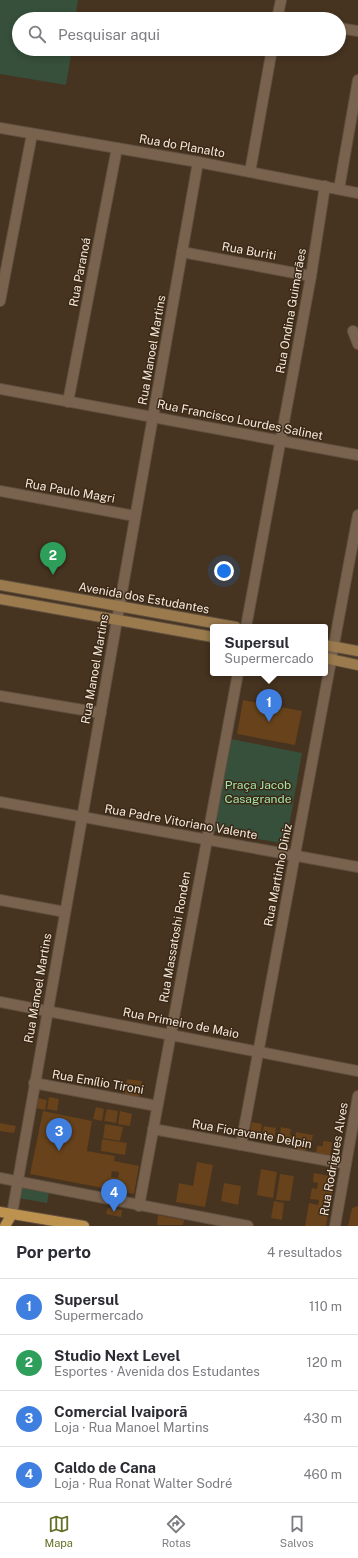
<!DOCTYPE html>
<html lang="pt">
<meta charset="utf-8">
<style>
:root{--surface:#fff;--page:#f2f2f3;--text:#2b2b33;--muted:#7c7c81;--line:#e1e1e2;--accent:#647126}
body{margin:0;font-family:"Public Sans",sans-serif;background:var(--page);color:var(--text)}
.you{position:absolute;left:224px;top:571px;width:14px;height:14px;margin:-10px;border:3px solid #fff;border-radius:50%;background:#1a73e8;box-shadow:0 0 0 6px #1a73e833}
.badge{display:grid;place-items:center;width:26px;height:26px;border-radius:50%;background:var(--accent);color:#fff;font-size:13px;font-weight:700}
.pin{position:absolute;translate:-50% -33px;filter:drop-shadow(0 1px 2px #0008)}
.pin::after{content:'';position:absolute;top:21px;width:14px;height:12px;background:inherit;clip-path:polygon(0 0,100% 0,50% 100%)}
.popup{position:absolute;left:210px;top:624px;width:118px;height:52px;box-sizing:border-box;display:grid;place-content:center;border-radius:4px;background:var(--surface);filter:drop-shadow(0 1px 3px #0005);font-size:13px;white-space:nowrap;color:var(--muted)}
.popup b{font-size:15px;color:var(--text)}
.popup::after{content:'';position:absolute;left:50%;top:100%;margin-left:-8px;border:8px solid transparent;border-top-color:var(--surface)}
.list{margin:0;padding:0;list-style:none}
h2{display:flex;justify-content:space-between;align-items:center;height:52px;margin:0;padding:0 16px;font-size:17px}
h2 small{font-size:13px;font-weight:400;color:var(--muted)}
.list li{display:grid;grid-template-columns:26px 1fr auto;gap:12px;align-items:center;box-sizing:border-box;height:56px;padding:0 16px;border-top:1px solid var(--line)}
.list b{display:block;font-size:15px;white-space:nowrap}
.list p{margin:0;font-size:13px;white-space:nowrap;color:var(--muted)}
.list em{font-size:13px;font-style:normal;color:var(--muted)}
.icon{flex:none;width:22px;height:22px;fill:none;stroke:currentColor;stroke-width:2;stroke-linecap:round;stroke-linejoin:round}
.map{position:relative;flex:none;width:358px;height:1226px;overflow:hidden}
.search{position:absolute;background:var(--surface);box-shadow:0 2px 6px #0003;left:12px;right:12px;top:12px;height:44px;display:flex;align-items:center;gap:10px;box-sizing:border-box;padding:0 14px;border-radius:22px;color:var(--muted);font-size:15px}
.sheet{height:276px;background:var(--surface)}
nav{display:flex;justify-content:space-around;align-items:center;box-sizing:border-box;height:56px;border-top:1px solid var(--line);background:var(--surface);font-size:11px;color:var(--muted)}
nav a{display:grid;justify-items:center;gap:2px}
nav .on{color:var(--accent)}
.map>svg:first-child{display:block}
</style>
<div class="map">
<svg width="358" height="1226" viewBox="0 0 358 1226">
<rect width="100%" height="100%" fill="#463320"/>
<g fill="#36503b">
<polygon points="0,0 78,0 75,19 19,19 19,49 72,49 66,85 0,74"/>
<polygon points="231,739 302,753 286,844 214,831"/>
<polygon points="22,1188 49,1193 47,1203 18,1198 19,1192"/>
</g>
<g fill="#67421a" fill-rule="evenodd">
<polygon points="243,700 302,711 295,745 237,734"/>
<polygon points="127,1079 142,1081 139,1099 124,1097"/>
<polygon points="49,1097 59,1099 57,1111 47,1109"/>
<polygon points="38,1098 47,1100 45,1110 36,1108"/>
<polygon points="96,1107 104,1109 102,1121 93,1119"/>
<polygon points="107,1109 118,1111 116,1123 104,1121"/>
<path d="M 43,1111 L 92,1121 L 87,1151 L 115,1156 L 114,1161 L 139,1166 L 134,1194 L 30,1174 ZM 112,1171 L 119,1172 L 118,1178 L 111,1177 Z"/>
<polygon points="120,1111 132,1114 130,1126 118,1124"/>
<polygon points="252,1122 262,1124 260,1139 249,1137"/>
<polygon points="0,1123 16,1126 14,1133 0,1131"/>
<polygon points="105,1124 123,1127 120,1141 103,1138"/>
<polygon points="264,1126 276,1128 274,1141 261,1138"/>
<polygon points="281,1127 291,1129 290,1135 293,1136 291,1145 278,1143"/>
<polygon points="296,1132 313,1135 310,1149 306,1148 306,1151 293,1149"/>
<polygon points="102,1139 127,1143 125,1155 101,1151"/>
<polygon points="323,1141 332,1142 330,1158 316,1156 317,1146 323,1146"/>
<polygon points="197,1162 213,1165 205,1207 176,1202 179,1183 193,1186"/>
<polygon points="261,1169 277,1172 273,1198 257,1195"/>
<polygon points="314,1173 335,1177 326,1226 305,1226 309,1203 318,1205 319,1200 310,1199 312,1188 317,1189 318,1183 313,1182"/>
<polygon points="280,1174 294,1176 290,1201 276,1200"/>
<polygon points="224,1183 241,1186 238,1205 221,1201"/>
<polygon points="274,1201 284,1203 282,1220 271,1218"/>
<polygon points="358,1206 358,1226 348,1226 352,1208"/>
<polygon points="108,1208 122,1210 121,1217 106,1214"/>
<polygon points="158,1215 184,1220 183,1225 157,1225"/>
</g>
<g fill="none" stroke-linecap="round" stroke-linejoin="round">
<defs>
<g id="street">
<polyline points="278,16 292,19"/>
<polyline points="277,19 281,0"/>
<polyline points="339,28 358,31"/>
<polyline points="0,128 198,162 358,193"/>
<polyline points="250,172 272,49"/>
<polyline points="339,189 358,80"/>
<polyline points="182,252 311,276"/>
<polyline points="0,301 32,134"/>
<polyline points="353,331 358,344"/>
<polyline points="0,389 358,455"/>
<polyline points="68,402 117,148"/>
<polyline points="0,491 135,516"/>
<polyline points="246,627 311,276 325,186"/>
<polyline points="0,696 101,713"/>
<polyline points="0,802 358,867"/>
<polyline points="0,900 65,912"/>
<polyline points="0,1002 358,1071"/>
<polyline points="34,1083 157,1106"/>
<polyline points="153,1129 346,1164"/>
<polyline points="241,1145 358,515"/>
<polyline points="0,1178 248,1226"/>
<polyline points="139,1206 238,673"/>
<polyline points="12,1214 198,162"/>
<polyline points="335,1226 358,1096"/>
</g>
<g id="secondary">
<polyline points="0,585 236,627"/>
<polyline points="0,599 213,637"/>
<polyline points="325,645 358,651"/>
<polyline points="325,658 358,665"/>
</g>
<g id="primary">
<polyline points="0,1212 84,1226"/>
<polyline points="5,1226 12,1214"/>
</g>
</defs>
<use href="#street" stroke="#60503f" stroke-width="12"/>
<use href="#secondary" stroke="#60503f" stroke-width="12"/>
<use href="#primary" stroke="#60503f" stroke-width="12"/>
<use href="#street" stroke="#79634f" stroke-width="10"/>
<use href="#secondary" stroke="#9b7b4e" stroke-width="10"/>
<use href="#primary" stroke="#bd924e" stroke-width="10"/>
</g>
<g text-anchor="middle" stroke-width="3" stroke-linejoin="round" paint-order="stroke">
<g font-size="12" fill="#f4e8dc" stroke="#3b2916">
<text transform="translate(182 146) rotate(10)" y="4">Rua do Planalto</text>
<text transform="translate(249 251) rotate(10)" y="4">Rua Buriti</text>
<text transform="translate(80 272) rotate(-79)" y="4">Rua Paranoá</text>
<text transform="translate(291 311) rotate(-80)" y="4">Rua Ondina Guimarães</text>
<text transform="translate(152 350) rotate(-80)" y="4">Rua Manoel Martins</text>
<text transform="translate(240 420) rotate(11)" y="4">Rua Francisco Lourdes Salinet</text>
<text transform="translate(70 491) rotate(10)" y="4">Rua Paulo Magri</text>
<text transform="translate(144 598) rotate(10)" y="4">Avenida dos Estudantes</text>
<text transform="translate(95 669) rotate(-80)" y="4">Rua Manoel Martins</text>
<text transform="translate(181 822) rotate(10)" y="4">Rua Padre Vitoriano Valente</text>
<text transform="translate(278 875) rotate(-79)" y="4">Rua Martinho Diniz</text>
<text transform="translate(175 937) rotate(-80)" y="4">Rua Massatoshi Ronden</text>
<text transform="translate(38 988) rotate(-80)" y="4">Rua Manoel Martins</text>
<text transform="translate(181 1023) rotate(11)" y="4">Rua Primeiro de Maio</text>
<text transform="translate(98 1082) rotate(10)" y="4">Rua Emílio Tironi</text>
<text transform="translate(252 1134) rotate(10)" y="4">Rua Fioravante Delpin</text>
<text transform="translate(334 1159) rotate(-80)" y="4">Rua Rodrigues Alves</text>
</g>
<g font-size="12" fill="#a1e6ae" stroke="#3b2916">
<text x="258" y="789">Praça Jacob<tspan x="258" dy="14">Casagrande</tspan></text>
</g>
</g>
</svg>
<div class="you"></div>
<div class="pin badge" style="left:269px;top:722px;background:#3f7fe0">1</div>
<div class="popup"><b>Supersul</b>Supermercado</div>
<div class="pin badge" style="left:53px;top:575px;background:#2e9e5b">2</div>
<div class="pin badge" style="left:59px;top:1151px;background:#3f7fe0">3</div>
<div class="pin badge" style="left:114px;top:1212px;background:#3f7fe0">4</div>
<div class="search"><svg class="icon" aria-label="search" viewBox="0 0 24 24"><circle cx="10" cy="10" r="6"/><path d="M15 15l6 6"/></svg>Pesquisar aqui</div>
</div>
<section class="sheet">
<h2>Por perto<small>4 resultados</small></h2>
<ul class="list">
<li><span class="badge" style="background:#3f7fe0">1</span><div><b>Supersul</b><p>Supermercado</p></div><em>110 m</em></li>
<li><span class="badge" style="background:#2e9e5b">2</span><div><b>Studio Next Level</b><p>Esportes · Avenida dos Estudantes</p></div><em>120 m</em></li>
<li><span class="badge" style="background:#3f7fe0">3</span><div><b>Comercial Ivaiporã</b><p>Loja · Rua Manoel Martins</p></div><em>430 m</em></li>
<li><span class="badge" style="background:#3f7fe0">4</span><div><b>Caldo de Cana</b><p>Loja · Rua Ronat Walter Sodré</p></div><em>460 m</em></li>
</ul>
</section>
<nav>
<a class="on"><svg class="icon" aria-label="map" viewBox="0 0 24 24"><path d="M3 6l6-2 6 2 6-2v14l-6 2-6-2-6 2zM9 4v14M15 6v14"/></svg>Mapa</a>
<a><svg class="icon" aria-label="directions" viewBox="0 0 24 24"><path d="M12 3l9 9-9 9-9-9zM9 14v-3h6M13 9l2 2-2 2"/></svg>Rotas</a>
<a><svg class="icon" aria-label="saved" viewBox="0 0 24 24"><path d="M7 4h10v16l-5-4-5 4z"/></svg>Salvos</a>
</nav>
